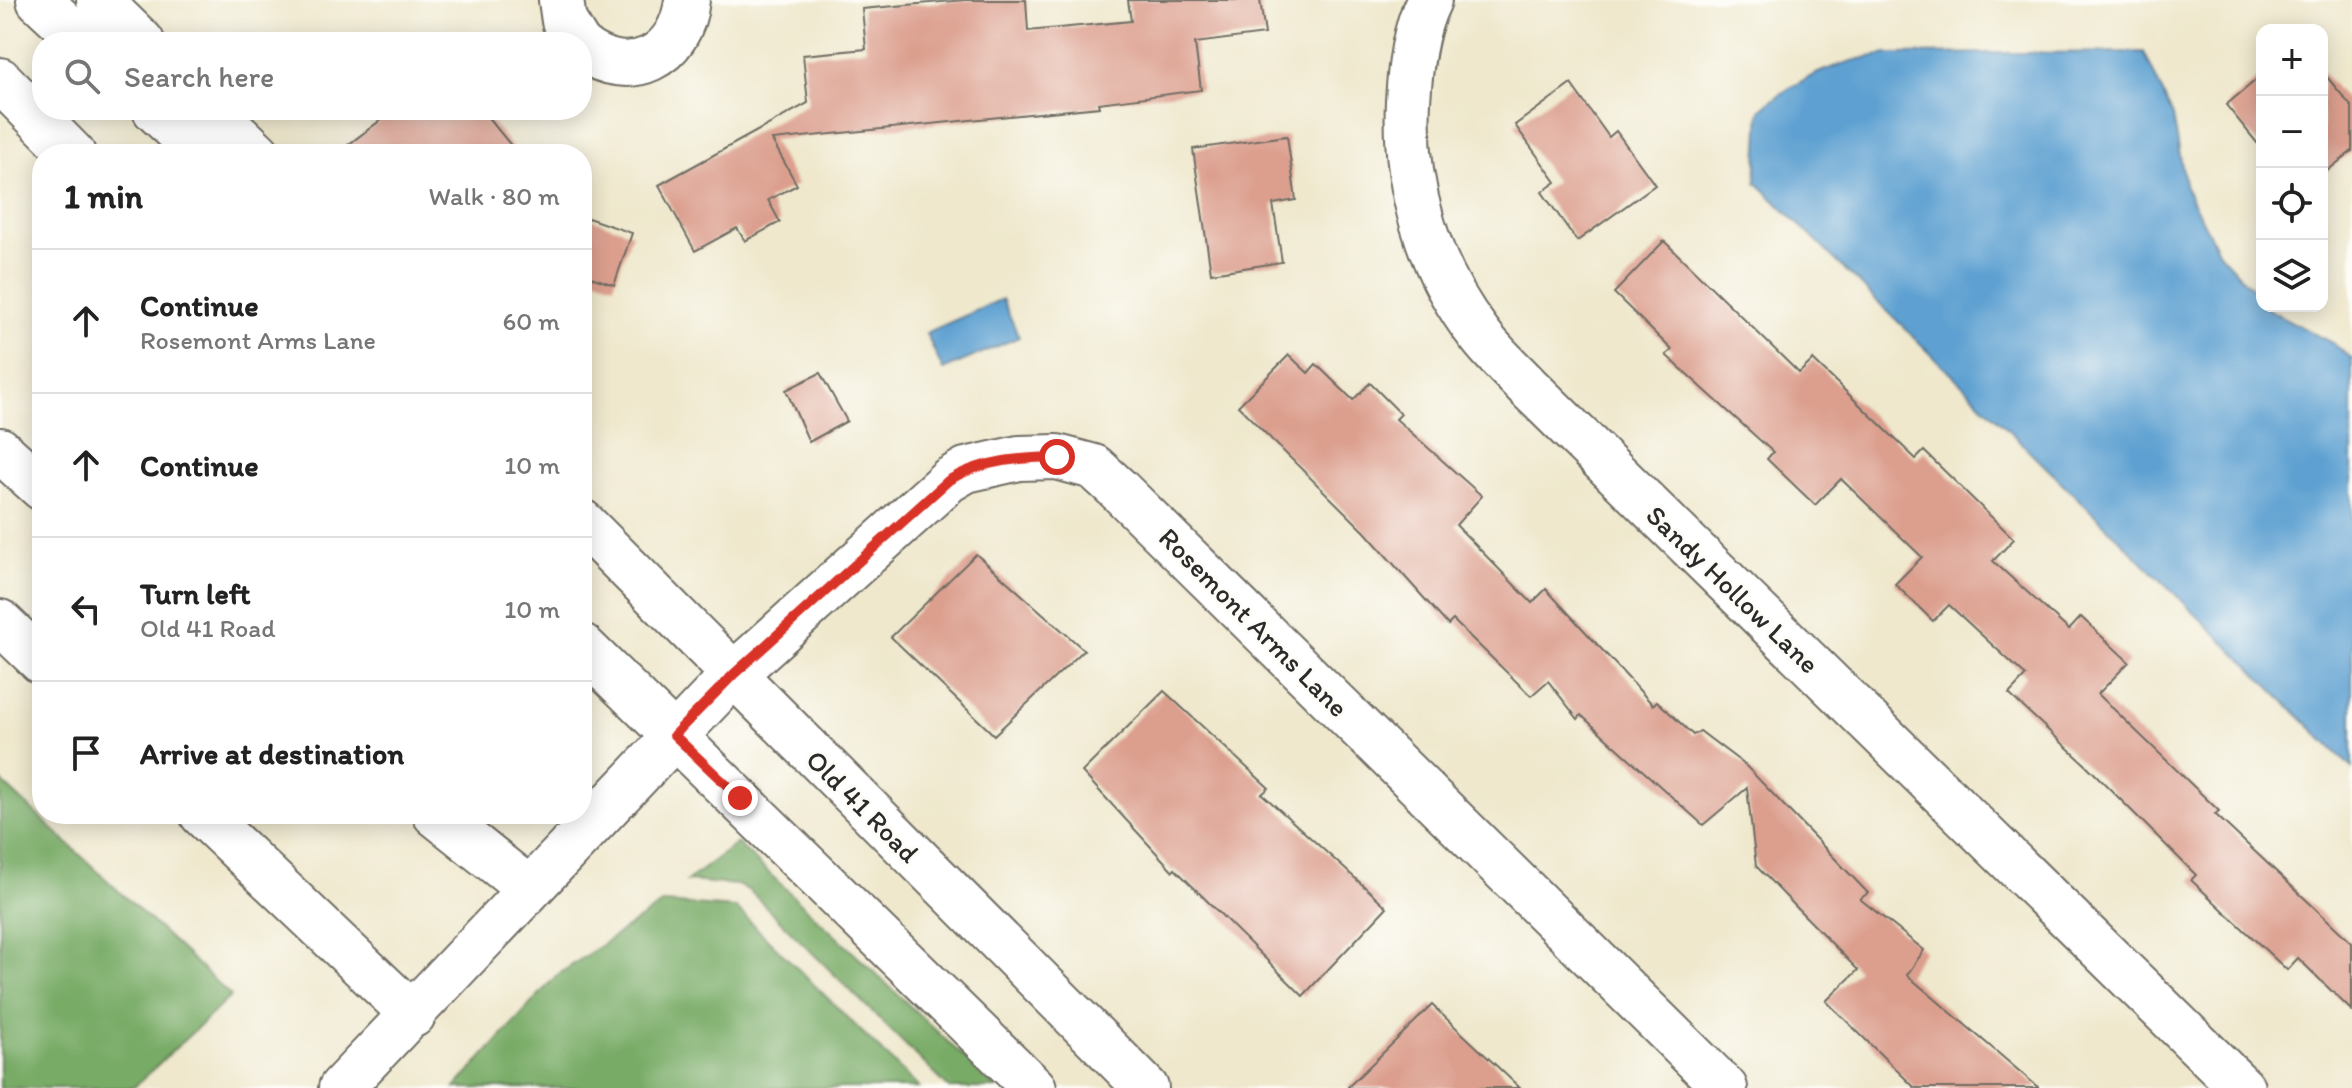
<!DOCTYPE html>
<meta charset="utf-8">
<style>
:root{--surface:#fff;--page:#f6f6f6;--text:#222;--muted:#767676;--line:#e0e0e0}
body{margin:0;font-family:Itim,sans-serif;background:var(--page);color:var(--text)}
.controls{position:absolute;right:24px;top:24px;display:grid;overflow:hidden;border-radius:16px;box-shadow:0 4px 20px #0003}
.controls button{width:72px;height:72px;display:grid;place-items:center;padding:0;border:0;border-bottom:2px solid var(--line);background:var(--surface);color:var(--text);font:40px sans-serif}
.stop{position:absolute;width:24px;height:24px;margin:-18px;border:6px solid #d93025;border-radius:50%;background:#fff}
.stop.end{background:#d93025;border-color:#fff;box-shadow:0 2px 8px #0008}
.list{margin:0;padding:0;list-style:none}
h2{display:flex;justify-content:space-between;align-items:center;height:104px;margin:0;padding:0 32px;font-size:34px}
h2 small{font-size:26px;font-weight:400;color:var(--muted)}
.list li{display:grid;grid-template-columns:52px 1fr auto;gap:24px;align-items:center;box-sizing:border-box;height:144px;padding:0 32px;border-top:2px solid var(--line)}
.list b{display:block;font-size:30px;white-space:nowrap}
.list p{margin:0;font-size:26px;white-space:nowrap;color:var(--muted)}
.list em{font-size:26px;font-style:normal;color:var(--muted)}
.icon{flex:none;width:44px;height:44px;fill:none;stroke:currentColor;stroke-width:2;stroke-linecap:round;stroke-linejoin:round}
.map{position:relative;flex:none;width:2352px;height:1088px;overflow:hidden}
.search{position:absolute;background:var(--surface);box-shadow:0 4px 20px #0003;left:32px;top:32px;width:560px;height:88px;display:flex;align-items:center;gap:20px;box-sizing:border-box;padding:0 28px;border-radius:32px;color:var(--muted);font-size:30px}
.panel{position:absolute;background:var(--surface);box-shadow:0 4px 20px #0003;left:32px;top:144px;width:560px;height:680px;border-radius:32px}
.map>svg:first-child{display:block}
</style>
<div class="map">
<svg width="2352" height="1088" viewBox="0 0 2352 1088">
<rect width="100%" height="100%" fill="#fdfcf7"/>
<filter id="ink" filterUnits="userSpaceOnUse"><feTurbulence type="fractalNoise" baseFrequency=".0125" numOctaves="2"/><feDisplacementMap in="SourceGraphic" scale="16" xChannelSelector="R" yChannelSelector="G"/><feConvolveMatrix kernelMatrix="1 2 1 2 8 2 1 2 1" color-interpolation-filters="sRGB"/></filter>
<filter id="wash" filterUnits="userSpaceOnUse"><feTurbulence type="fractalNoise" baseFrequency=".006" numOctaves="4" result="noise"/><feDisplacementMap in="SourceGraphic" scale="32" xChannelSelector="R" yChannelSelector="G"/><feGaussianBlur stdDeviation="1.8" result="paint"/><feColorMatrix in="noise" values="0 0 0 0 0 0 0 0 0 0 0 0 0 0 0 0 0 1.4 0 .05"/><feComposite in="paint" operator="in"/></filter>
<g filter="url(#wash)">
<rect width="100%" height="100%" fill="#efe8cd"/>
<g fill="#78ab66" stroke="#526b48" stroke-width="2">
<polygon points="0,780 231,996 133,1088 0,1088"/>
<polygon points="737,843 997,1088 949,1088 750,891 737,885 687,881"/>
<polygon points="663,903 736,908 919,1088 455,1088 556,976"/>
</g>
<g fill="#5da0d1" stroke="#44667e" stroke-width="2">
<path d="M 2144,52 L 2173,116 L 2186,189 L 2219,253 L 2262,300 L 2262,306 L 2334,344 L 2352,359 L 2352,768 L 1756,182 L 1760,110 C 1797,78 1839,60 1888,54 Z"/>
<polygon points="1002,299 1019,337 943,370 926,333"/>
</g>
<g id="blocks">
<g fill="#dc9f8e">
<polygon points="964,0 1026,0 1028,31 1131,21 1128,0 1260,0 1265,34 1195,43 1201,90 1098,103 1099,107 772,140 797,185 768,200 780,222 745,241 737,228 695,251 659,185 808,103 803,55 866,49 862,9"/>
<polygon points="2322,71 2352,107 2352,151 2322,175"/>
<polygon points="2262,75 2262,149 2226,105"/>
<polygon points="1571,84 1609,137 1616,131 1655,185 1577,241 1542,192 1556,182 1515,125"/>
<polygon points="394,110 482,110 518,154 336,154"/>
<polygon points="1287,136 1296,200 1273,204 1282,262 1211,273 1193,149"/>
<polygon points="582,216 632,233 614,285 582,274"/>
<polygon points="1664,241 1799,373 1813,360 1916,459 1924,451 2014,539 1993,561 2069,630 2081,617 2129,662 2098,694 2219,811 2215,814 2352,943 2352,1011 2298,958 2287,970 2191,880 2196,875 2087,766 2009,694 2026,676 1949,605 1933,621 1895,584 1922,557 1841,479 1815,505 1767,459 1773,452 1666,355 1672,350 1614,293"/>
<polygon points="1289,355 1308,373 1316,364 1353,400 1370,383 1401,414 1396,419 1482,496 1456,525 1532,603 1546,589 1653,705 1657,701 1693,735 1700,731 1745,765 1868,893 1860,899 1924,950 1907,975 2039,1088 1915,1088 1826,1001 1858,970 1756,866 1747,788 1703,825 1581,715 1578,719 1548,681 1531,696 1453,620 1448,625 1365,532 1238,406"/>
<polygon points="820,373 847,421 809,442 786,390"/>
<polygon points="976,554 1084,650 994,735 891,637"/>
<polygon points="1164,691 1269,788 1262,794 1387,907 1303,996 1175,869 1173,871 1082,772"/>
<polygon points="1432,1005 1520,1088 1347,1088"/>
</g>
</g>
</g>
<g filter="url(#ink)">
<use href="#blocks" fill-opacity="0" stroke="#706d64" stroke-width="2"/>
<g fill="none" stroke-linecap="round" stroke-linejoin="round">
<defs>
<g id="minor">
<polyline points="39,0 84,42"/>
<polyline points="99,0 142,42"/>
<polyline points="561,0 564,21 577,42"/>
<path d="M 1429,0 C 1414,30 1410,68 1408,101 C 1404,184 1427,267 1479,334 C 1493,353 1512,370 1529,388 L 2242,1088"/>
<path d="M 582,48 C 630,83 681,57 687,0"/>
<polyline points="0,80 73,154"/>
<polyline points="155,110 202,154"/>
<polyline points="212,110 258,154"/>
<polyline points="0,450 42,488"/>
<polyline points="582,522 1146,1088"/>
<polyline points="0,622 42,662"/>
<polyline points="582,646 1034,1088"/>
<polyline points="202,814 413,1015"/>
<polyline points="435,814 529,889"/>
<polyline points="341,1088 734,674 949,480 966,470 1019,458 1057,457 1094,467 1117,488 1725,1088"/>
</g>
</defs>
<use href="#minor" stroke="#706d64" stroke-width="48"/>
<use href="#minor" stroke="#fff" stroke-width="44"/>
</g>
</g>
<g fill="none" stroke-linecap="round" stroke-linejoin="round" filter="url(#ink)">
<path stroke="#d93025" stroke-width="10" d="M 740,798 L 674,735 L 734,674 L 949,480 C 982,460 1020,458 1057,457"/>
</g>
<g text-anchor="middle" stroke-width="6" stroke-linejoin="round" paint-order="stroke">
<g font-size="28" fill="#2b2b2b" stroke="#fdfcf7">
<text transform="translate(1733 589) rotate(44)" y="10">Sandy Hollow Lane</text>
<text transform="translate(1254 622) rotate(45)" y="10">Rosemont Arms Lane</text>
<text transform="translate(863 806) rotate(45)" y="10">Old 41 Road</text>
</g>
</g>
</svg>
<div class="controls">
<button>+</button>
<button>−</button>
<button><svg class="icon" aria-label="locate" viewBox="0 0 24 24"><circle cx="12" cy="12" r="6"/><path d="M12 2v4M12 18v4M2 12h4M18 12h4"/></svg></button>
<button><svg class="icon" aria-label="layers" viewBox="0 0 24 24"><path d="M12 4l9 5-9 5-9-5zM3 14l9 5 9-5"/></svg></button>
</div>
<div class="stop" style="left:1057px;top:457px"></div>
<div class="stop end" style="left:740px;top:798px"></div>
<div class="search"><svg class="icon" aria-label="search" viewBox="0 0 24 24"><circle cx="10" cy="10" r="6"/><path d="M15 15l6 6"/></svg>Search here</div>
<section class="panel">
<h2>1 min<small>Walk · 80 m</small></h2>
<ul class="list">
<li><svg class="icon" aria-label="ahead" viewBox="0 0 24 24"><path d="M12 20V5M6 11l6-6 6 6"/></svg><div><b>Continue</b><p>Rosemont Arms Lane</p></div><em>60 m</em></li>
<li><svg class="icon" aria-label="ahead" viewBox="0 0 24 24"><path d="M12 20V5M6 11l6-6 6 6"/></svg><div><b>Continue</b></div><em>10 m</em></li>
<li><svg class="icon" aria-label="left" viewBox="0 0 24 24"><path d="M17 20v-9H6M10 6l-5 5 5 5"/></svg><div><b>Turn left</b><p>Old 41 Road</p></div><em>10 m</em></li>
<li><svg class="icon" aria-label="arrive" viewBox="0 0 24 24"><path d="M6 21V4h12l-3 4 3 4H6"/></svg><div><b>Arrive at destination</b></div></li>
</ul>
</section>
</div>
